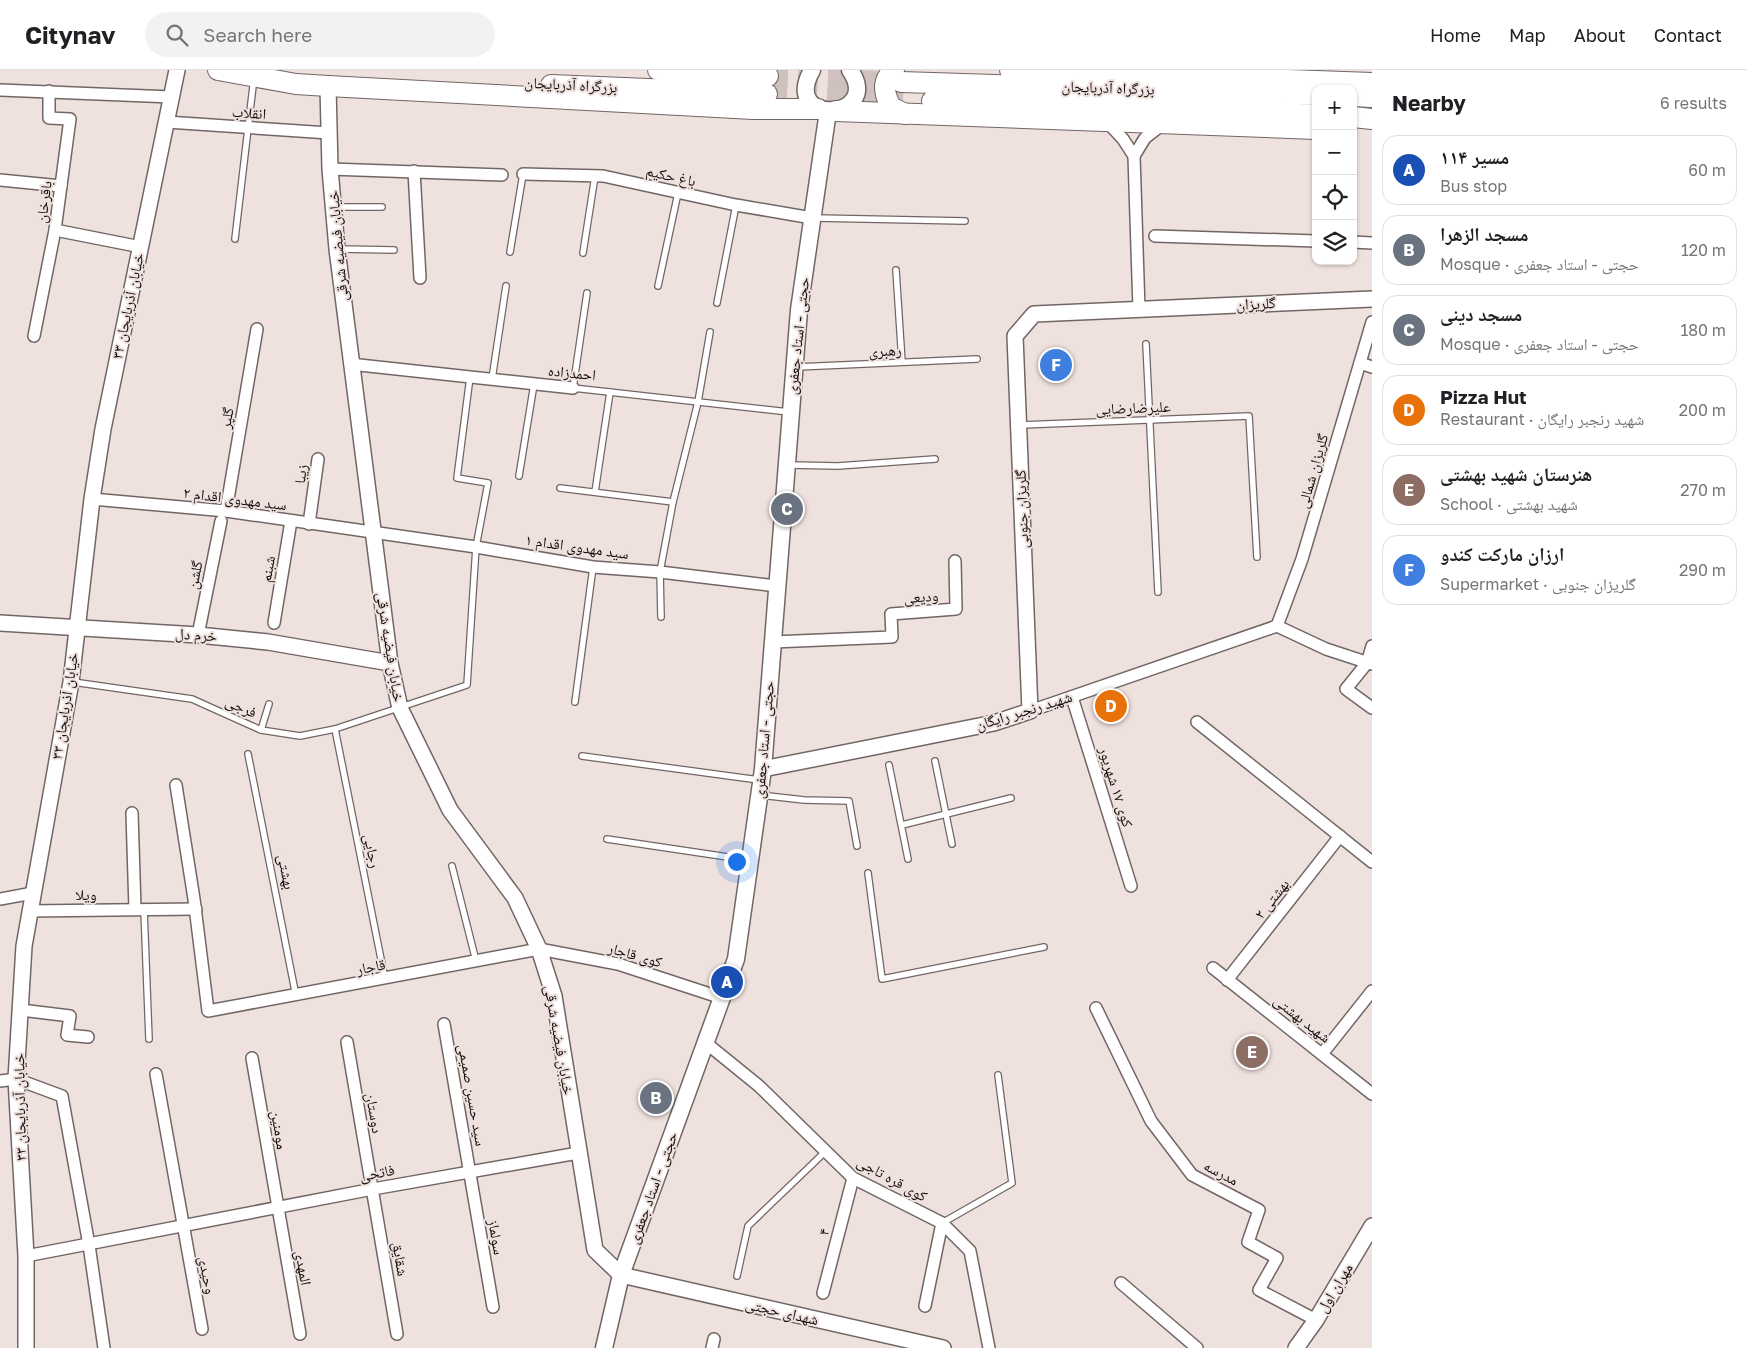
<!DOCTYPE html>
<meta charset="utf-8">
<style>
:root{--surface:#fff;--page:#f2f2f2;--text:#202124;--muted:#757577;--line:#e0e0e0;--accent:#0b8043}
body{margin:0;font-family:"Golos Text","Noto Naskh Arabic",sans-serif;background:var(--page);color:var(--text)}
.controls{position:absolute;right:15px;top:15px;display:grid;overflow:hidden;border-radius:10px;box-shadow:0 1px 4px #0004}
.controls button{width:45px;height:45px;display:grid;place-items:center;padding:0;border:0;border-bottom:1px solid var(--line);background:var(--surface);color:var(--text);font:25px sans-serif}
.you{position:absolute;left:736px;top:791px;width:18px;height:18px;margin:-12px;border:4px solid #fff;border-radius:50%;background:#1a73e8;box-shadow:0 0 0 8px #1a73e833}
.badge{display:grid;place-items:center;width:32px;height:32px;border-radius:50%;background:var(--accent);color:#fff;font-size:16px;font-weight:700}
.pin{position:absolute;translate:-50% -50%;border:2px solid #fff;box-shadow:0 1px 5px #0006}
.list{margin:0;padding:0;list-style:none}
h2{display:flex;justify-content:space-between;align-items:center;height:65px;margin:0;padding:0 20px;font-size:21px}
h2 small{font-size:16px;font-weight:400;color:var(--muted)}
.list li{display:grid;grid-template-columns:32px 1fr auto;gap:15px;align-items:center;box-sizing:border-box;height:70px;margin:0 10px 10px;padding:0 10px;border:1px solid var(--line);border-radius:15px}
.list b{display:block;font-size:19px;white-space:nowrap}
.list p{margin:0;font-size:16px;white-space:nowrap;color:var(--muted)}
.list em{font-size:16px;font-style:normal;color:var(--muted)}
.icon{flex:none;width:28px;height:28px;fill:none;stroke:currentColor;stroke-width:2;stroke-linecap:round;stroke-linejoin:round}
.map{position:relative;flex:none;width:1372px;height:1278px;overflow:hidden}
header{display:flex;align-items:center;gap:30px;box-sizing:border-box;height:70px;padding:0 25px;background:var(--surface);border-bottom:1px solid var(--line)}
header strong{font-size:24px}
nav{display:flex;gap:28px;margin-inline-start:auto;font-size:18px}
.search{width:350px;height:45px;background:var(--page);display:flex;align-items:center;gap:12px;box-sizing:border-box;padding:0 18px;border-radius:28px;color:var(--muted);font-size:19px}
main{display:flex}
aside{flex:1;background:var(--surface)}
.map>svg:first-child{display:block}
</style>
<header>
<strong>Citynav</strong>
<div class="search"><svg class="icon" aria-label="search" viewBox="0 0 24 24"><circle cx="10" cy="10" r="6"/><path d="M15 15l6 6"/></svg>Search here</div>
<nav><a>Home</a><a>Map</a><a>About</a><a>Contact</a></nav>
</header>
<main>
<div class="map">
<svg width="1372" height="1278" viewBox="0 0 1372 1278">
<rect width="100%" height="100%" fill="#efe1de"/>
<g fill="none" stroke-linecap="round" stroke-linejoin="round">
<g stroke="#cec1be" stroke-width="20" stroke-dasharray="20 10" stroke-linecap="butt">
<polyline points="768,6 901,12"/>
<polyline points="767,24 903,31"/>
</g>
<defs>
<g id="service">
<polyline points="335,137 382,137"/>
<polyline points="815,148 965,151"/>
<polyline points="235,169 253,16"/>
<polyline points="339,179 394,180"/>
<polyline points="510,182 523,104"/>
<polyline points="583,183 595,106"/>
<polyline points="896,200 902,292"/>
<polyline points="658,216 678,123"/>
<polyline points="587,223 573,318 789,342"/>
<polyline points="717,233 736,135"/>
<polyline points="1146,274 1158,522"/>
<polyline points="797,297 977,289"/>
<polyline points="492,309 506,216"/>
<polyline points="1021,355 1249,346 1257,487"/>
<polyline points="790,395 838,396 935,389"/>
<polyline points="519,406 534,314"/>
<polyline points="560,418 673,432 660,502 661,547"/>
<polyline points="595,422 610,322"/>
<polyline points="673,432 698,332 710,262"/>
<polyline points="73,612 192,629 261,660 300,666 335,659 467,615 476,477 488,413 457,408 470,307"/>
<polyline points="575,632 593,497"/>
<polyline points="335,659 385,909"/>
<polyline points="261,660 269,634"/>
<polyline points="248,684 296,926"/>
<polyline points="582,686 759,710"/>
<polyline points="935,691 952,774"/>
<polyline points="889,695 908,789"/>
<polyline points="760,725 804,730 849,731 857,776"/>
<polyline points="902,755 1011,728"/>
<polyline points="607,769 748,790"/>
<polyline points="452,796 476,891"/>
<polyline points="868,803 882,909 1044,877"/>
<polyline points="144,840 149,969"/>
<polyline points="942,1153 1012,1113 998,1005"/>
<polyline points="737,1206 748,1156 826,1081"/>
</g>
<g id="minor">
<polyline points="0,20 172,27"/>
<polyline points="167,52 329,63"/>
<polyline points="1108,53 1123,69 1134,86 1145,68 1163,54"/>
<polyline points="1134,86 1139,239"/>
<polyline points="330,99 502,105"/>
<polyline points="414,101 420,208"/>
<polyline points="523,104 603,106 736,135 812,148"/>
<polyline points="0,110 61,116"/>
<polyline points="55,160 141,177"/>
<polyline points="1155,166 1316,171"/>
<polyline points="1353,172 1372,173"/>
<polyline points="34,266 55,160 70,49 49,48 49,21"/>
<polyline points="1360,293 1372,297"/>
<polyline points="350,294 573,318"/>
<polyline points="92,429 226,441 476,477 593,497 660,502 776,516"/>
<polyline points="226,441 257,259"/>
<polyline points="309,454 318,389"/>
<polyline points="274,553 291,451"/>
<polyline points="1277,556 1302,489 1372,252"/>
<polyline points="1277,556 1326,579 1372,594"/>
<polyline points="198,565 221,451"/>
<polyline points="773,572 892,567 891,544 956,539 955,491"/>
<polyline points="1372,576 1367,593 1346,619 1372,638"/>
<polyline points="1072,627 1131,816"/>
<polyline points="1030,641 1277,556"/>
<polyline points="1197,652 1372,792"/>
<polyline points="176,715 194,829 208,941 539,879 618,894 722,928"/>
<polyline points="132,743 135,839"/>
<polyline points="0,829 33,823"/>
<polyline points="29,841 196,839"/>
<polyline points="1213,898 1372,1024"/>
<polyline points="1227,910 1340,766"/>
<polyline points="1096,938 1151,1051 1192,1105 1259,1140 1248,1172 1277,1188 1259,1220 1316,1250"/>
<polyline points="21,940 70,946 67,965 88,967"/>
<polyline points="444,954 493,1237"/>
<polyline points="347,972 397,1264"/>
<polyline points="706,973 759,1016 853,1108 942,1153 970,1181 989,1278"/>
<polyline points="1322,984 1372,921"/>
<polyline points="252,988 300,1264"/>
<polyline points="156,1004 202,1259"/>
<polyline points="0,1011 16,1009 62,1026 89,1175 104,1278"/>
<polyline points="26,1186 373,1119 578,1083"/>
<polyline points="1121,1213 1197,1278"/>
<polyline points="823,1223 853,1108"/>
<polyline points="925,1236 942,1153"/>
<polyline points="712,1278 714,1269"/>
</g>
<g id="tertiary">
<polyline points="328,16 330,99 337,179 390,593 400,638 450,740 515,828 539,879 554,926 595,1180 621,1205 943,1278"/>
<polyline points="0,553 198,565 268,572 390,593"/>
<polyline points="763,699 994,653 1030,641 1015,266 1034,244 1372,229"/>
<polyline points="26,1278 26,1186 16,1009 24,876 71,612 92,429 103,359 177,0"/>
<polyline points="1296,1278 1316,1250 1372,1156"/>
</g>
<g id="secondary">
<path d="M 812,0 C 780,57 884,50 850,0"/>
<polyline points="604,1278 621,1205 736,889 763,699 799,240 828,41"/>
</g>
<g id="trunk">
<polyline points="218,0 296,14 328,16 753,39 818,39"/>
<polyline points="658,0 768,6"/>
<path d="M 894,0 C 881,11 884,24 891,37 L 905,44"/>
<polyline points="1010,0 1372,13"/>
<polyline points="901,12 1316,25"/>
<polyline points="551,15 767,24"/>
<polyline points="1353,26 1372,27"/>
<polyline points="932,31 1225,40 1316,45"/>
<polyline points="836,41 1316,59"/>
<polyline points="1353,47 1372,49"/>
</g>
</defs>
<use href="#service" stroke="#726664" stroke-width="8"/>
<use href="#minor" stroke="#726664" stroke-width="14"/>
<use href="#tertiary" stroke="#726664" stroke-width="18"/>
<use href="#secondary" stroke="#726664" stroke-width="19"/>
<use href="#trunk" stroke="#726664" stroke-width="22"/>
<use href="#service" stroke="#fff" stroke-width="5.5"/>
<use href="#minor" stroke="#fff" stroke-width="11"/>
<use href="#tertiary" stroke="#fff" stroke-width="15"/>
<use href="#secondary" stroke="#fff" stroke-width="16"/>
<use href="#trunk" stroke="#fff" stroke-width="20"/>
</g>
<g text-anchor="middle" stroke-width="4" stroke-linejoin="round" paint-order="stroke">
<g font-size="15" fill="#110d0c" stroke="#efe1de">
<text transform="translate(571 15) rotate(3)" y="5">بزرگراه آذربایجان</text>
<text transform="translate(1108 18) rotate(2)" y="5">بزرگراه آذربایجان</text>
<text transform="translate(249 43) rotate(4)" y="5">انقلاب</text>
<text transform="translate(671 106) rotate(13)" y="5">باغ حکیم</text>
<text transform="translate(44 132) rotate(-82)" y="5">باقرخان</text>
<text transform="translate(338 176) rotate(-95)" y="5">خیابان فیضیه شرقی</text>
<text transform="translate(1256 234) rotate(-3)" y="5">گلریزان</text>
<text transform="translate(128 236) rotate(-78)" y="5">خیابان آذربایجان ۳۳</text>
<text transform="translate(798 266) rotate(-84)" y="5">حجتی - استاد جعفری</text>
<text transform="translate(885 281) rotate(-3)" y="5">رهبری</text>
<text transform="translate(572 303) rotate(6)" y="5">احمدزاده</text>
<text transform="translate(1133 338) rotate(-2)" y="5">علیرضارضایی</text>
<text transform="translate(227 348) rotate(-80)" y="5">گلپر</text>
<text transform="translate(1313 401) rotate(-74)" y="5">گلریزان شمالی</text>
<text transform="translate(301 404) rotate(-82)" y="5">زیبا</text>
<text transform="translate(235 429) rotate(7)" y="5">سید مهدوی اقدام ۲</text>
<text transform="translate(1022 439) rotate(-92)" y="5">گلریزان جنوبی</text>
<text transform="translate(577 477) rotate(8)" y="5">سید مهدوی اقدام ۱</text>
<text transform="translate(268 499) rotate(-80)" y="5">شبنم</text>
<text transform="translate(195 505) rotate(-79)" y="5">گلشن</text>
<text transform="translate(921 527) rotate(-4)" y="5">ودیعی</text>
<text transform="translate(196 565) rotate(4)" y="5">خرم دل</text>
<text transform="translate(390 577) rotate(81)" y="5">خیابان فیضیه شرقی</text>
<text transform="translate(65 636) rotate(-81)" y="5">خیابان آذربایجان ۳۳</text>
<text transform="translate(241 637) rotate(24)" y="5">فرجی</text>
<text transform="translate(1024 641) rotate(-17)" y="5">شهید رنجبر رایگان</text>
<text transform="translate(764 670) rotate(-85)" y="5">حجتی - استاد جعفری</text>
<text transform="translate(1116 717) rotate(73)" y="5">کوی ۱۷ شهریور</text>
<text transform="translate(372 781) rotate(79)" y="5">رجایی</text>
<text transform="translate(286 802) rotate(79)" y="5">بهشتی</text>
<text transform="translate(86 825) rotate(-1)" y="5">ویلا</text>
<text transform="translate(1272 829) rotate(-52)" y="5">بهشتی ۲</text>
<text transform="translate(635 885) rotate(16)" y="5">کوی قاجار</text>
<text transform="translate(371 897) rotate(-11)" y="5">قاجار</text>
<text transform="translate(1302 949) rotate(38)" y="5">شهید بهشتی</text>
<text transform="translate(559 970) rotate(80)" y="5">خیابان فیضیه شرقی</text>
<text transform="translate(472 1025) rotate(80)" y="5">سید حسین صمیمی</text>
<text transform="translate(20 1037) rotate(-91)" y="5">خیابان آذربایجان ۳۳</text>
<text transform="translate(374 1043) rotate(80)" y="5">دوستان</text>
<text transform="translate(279 1060) rotate(81)" y="5">مومنین</text>
<text transform="translate(377 1103) rotate(-11)" y="5">فاتحی</text>
<text transform="translate(1221 1103) rotate(28)" y="5">مدرسه</text>
<text transform="translate(892 1109) rotate(29)" y="5">کوی قره تاجی</text>
<text transform="translate(653 1118) rotate(-70)" y="5">حجتی - استاد جعفری</text>
<text transform="translate(824 1162) rotate(-75)" y="5">۴</text>
<text transform="translate(496 1167) rotate(80)" y="5">سولماز</text>
<text transform="translate(400 1189) rotate(81)" y="5">شقایق</text>
<text transform="translate(303 1198) rotate(80)" y="5">المهدی</text>
<text transform="translate(207 1205) rotate(79)" y="5">وحیدی</text>
<text transform="translate(1335 1218) rotate(-59)" y="5">مهران اول</text>
<text transform="translate(782 1242) rotate(13)" y="5">شهدای حجتی</text>
</g>
</g>
</svg>
<div class="controls">
<button>+</button>
<button>−</button>
<button><svg class="icon" aria-label="locate" viewBox="0 0 24 24"><circle cx="12" cy="12" r="6"/><path d="M12 2v4M12 18v4M2 12h4M18 12h4"/></svg></button>
<button><svg class="icon" aria-label="layers" viewBox="0 0 24 24"><path d="M12 4l9 5-9 5-9-5zM3 14l9 5 9-5"/></svg></button>
</div>
<div class="you"></div>
<div class="pin badge" style="left:727px;top:912px;background:#1a4fb4">A</div>
<div class="pin badge" style="left:656px;top:1028px;background:#6b7280">B</div>
<div class="pin badge" style="left:787px;top:439px;background:#6b7280">C</div>
<div class="pin badge" style="left:1111px;top:636px;background:#e8710a">D</div>
<div class="pin badge" style="left:1252px;top:982px;background:#8d6e63">E</div>
<div class="pin badge" style="left:1056px;top:295px;background:#3f7fe0">F</div>
</div>
<aside>
<h2>Nearby<small>6 results</small></h2>
<ul class="list">
<li><span class="badge" style="background:#1a4fb4">A</span><div><b>مسیر ۱۱۴</b><p>Bus stop</p></div><em>60 m</em></li>
<li><span class="badge" style="background:#6b7280">B</span><div><b>مسجد الزهرا</b><p>Mosque · حجتی - استاد جعفری</p></div><em>120 m</em></li>
<li><span class="badge" style="background:#6b7280">C</span><div><b>مسجد دینی</b><p>Mosque · حجتی - استاد جعفری</p></div><em>180 m</em></li>
<li><span class="badge" style="background:#e8710a">D</span><div><b>Pizza Hut</b><p>Restaurant · شهید رنجبر رایگان</p></div><em>200 m</em></li>
<li><span class="badge" style="background:#8d6e63">E</span><div><b>هنرستان شهید بهشتی</b><p>School · شهید بهشتی</p></div><em>270 m</em></li>
<li><span class="badge" style="background:#3f7fe0">F</span><div><b>ارزان مارکت کندو</b><p>Supermarket · گلریزان جنوبی</p></div><em>290 m</em></li>
</ul>
</aside>
</main>
